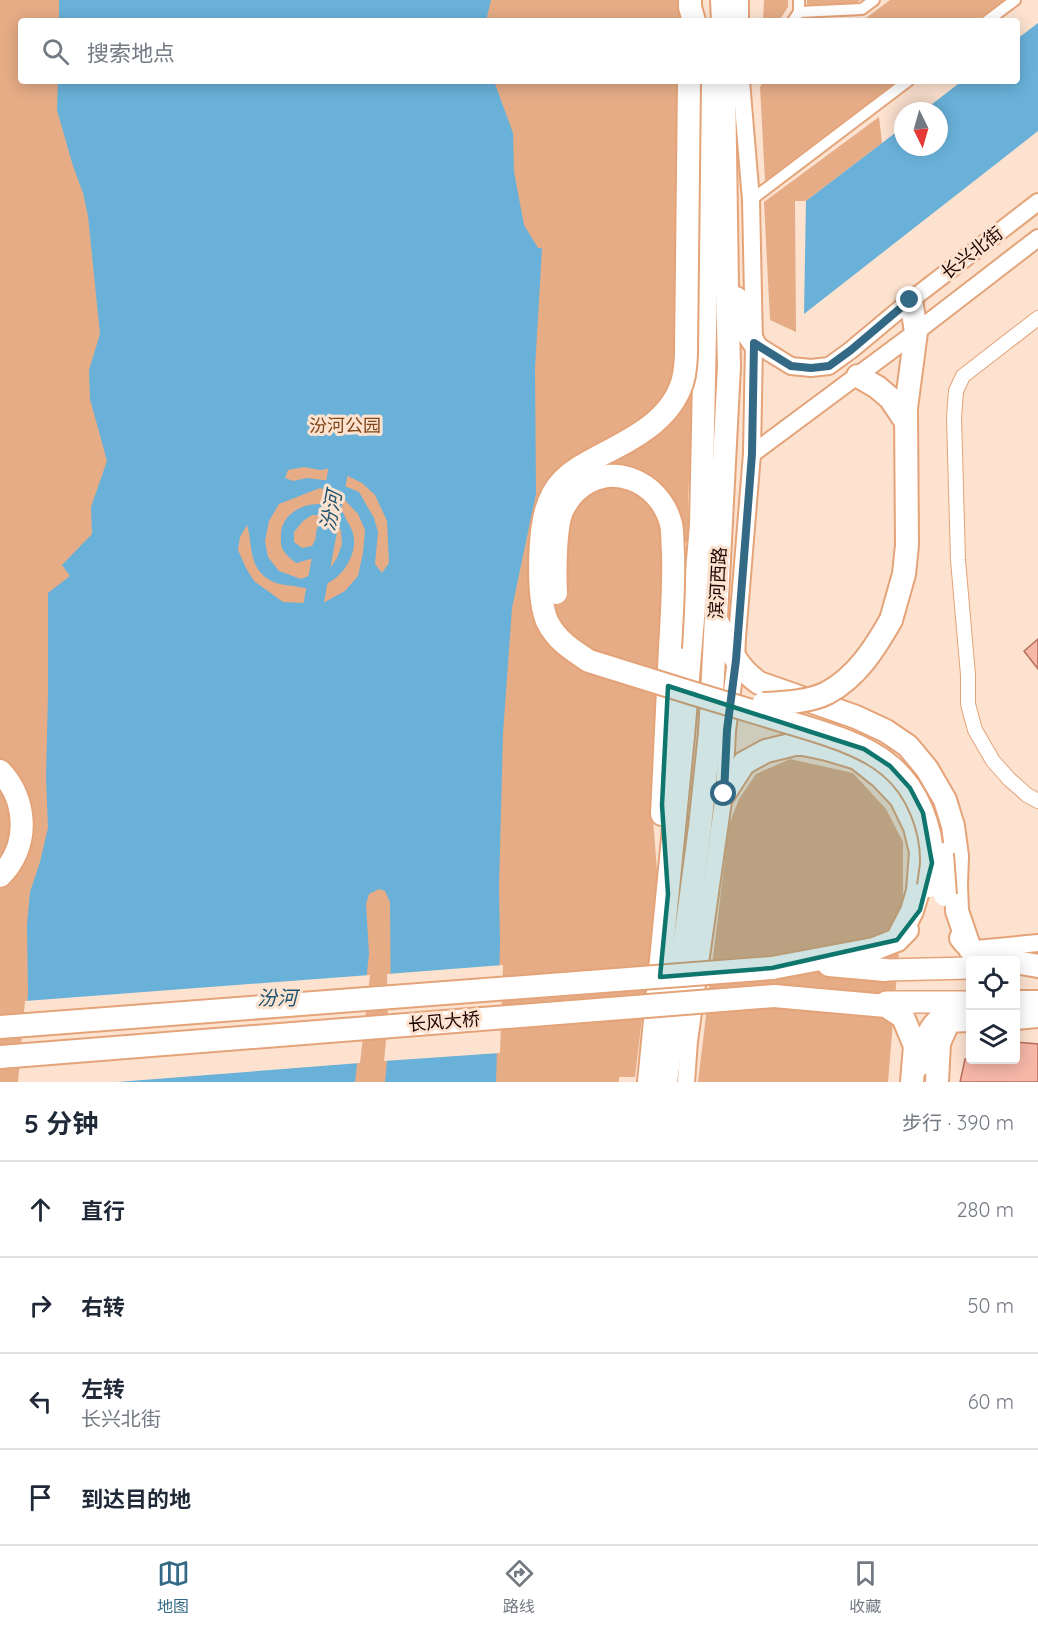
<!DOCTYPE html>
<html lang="zh">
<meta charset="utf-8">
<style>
:root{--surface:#fff;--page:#f6f6f7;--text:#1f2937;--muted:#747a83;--line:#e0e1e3;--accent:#346985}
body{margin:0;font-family:Quicksand,"Noto Sans SC",sans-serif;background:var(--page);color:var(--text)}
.controls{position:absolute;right:18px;bottom:18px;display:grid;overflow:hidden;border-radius:6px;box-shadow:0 3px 15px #0003}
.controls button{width:54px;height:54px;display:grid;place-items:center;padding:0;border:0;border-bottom:2px solid var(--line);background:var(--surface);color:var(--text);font:30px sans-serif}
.compass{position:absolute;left:894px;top:102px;width:54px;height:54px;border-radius:50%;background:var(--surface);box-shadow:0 3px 15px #0003;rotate:175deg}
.stop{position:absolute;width:18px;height:18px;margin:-14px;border:4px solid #346985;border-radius:50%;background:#fff}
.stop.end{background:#346985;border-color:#fff;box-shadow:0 2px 6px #0008}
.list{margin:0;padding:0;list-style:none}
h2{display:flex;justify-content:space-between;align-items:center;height:78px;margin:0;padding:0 24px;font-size:26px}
h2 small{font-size:20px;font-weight:400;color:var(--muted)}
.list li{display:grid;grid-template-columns:39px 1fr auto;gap:18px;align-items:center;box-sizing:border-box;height:96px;padding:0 24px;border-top:2px solid var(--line)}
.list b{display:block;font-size:22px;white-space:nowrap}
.list p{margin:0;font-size:20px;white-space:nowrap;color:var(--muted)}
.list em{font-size:20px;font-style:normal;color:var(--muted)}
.icon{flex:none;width:33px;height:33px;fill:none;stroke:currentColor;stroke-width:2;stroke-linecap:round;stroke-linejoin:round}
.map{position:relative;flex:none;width:1038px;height:1082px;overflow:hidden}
.search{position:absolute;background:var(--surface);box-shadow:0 3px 15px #0003;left:18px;right:18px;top:18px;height:66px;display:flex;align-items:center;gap:15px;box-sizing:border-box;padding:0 21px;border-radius:6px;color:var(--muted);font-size:22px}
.sheet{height:462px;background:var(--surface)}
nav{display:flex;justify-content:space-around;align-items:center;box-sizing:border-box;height:84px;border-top:2px solid var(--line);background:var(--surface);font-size:16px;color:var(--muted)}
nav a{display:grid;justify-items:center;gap:3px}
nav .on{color:var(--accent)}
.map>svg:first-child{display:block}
</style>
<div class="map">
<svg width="1038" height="1082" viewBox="0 0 1038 1082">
<rect width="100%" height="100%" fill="#fde2d0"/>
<g fill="#e5ac86">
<polygon points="0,0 681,0 681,21 21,21 21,81 681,81 679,339 693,395 688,498 689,541 667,551 653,818 658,884 635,1077 619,1077 619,1082 0,1082"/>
<polygon points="764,0 788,0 788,7 779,21 763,21"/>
<polygon points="807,0 861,0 856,3 807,6"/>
<polygon points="890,0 1004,0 976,21 803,21 862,21"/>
<polygon points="764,81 897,81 765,181 760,87"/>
<polygon points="879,117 882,143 806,201 795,201 796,332 770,320 764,202"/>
<polygon points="790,759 853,773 886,809 903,842 903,902 888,1082 698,1082 729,825 739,799 756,774"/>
</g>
<g fill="#69b1d9" fill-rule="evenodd">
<polygon points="59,0 491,0 486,21 59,21"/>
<polygon points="1038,23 1038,131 804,314 806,201 903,127 903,147 939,147 939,111 923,111 962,81 1017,81 1017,39"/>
<path d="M 58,81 L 494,81 L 513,133 L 514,172 L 524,225 L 538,248 L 542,248 L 535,369 L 536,494 L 512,608 L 503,733 L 499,887 L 500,944 L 496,1082 L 385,1082 L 391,1021 L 390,902 L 385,891 L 379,889 L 369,894 L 366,904 L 369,954 L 355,1082 L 21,1082 L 28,994 L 27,925 L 30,892 L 40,862 L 48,828 L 46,777 L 48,694 L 48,593 L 70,576 L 62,565 L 92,534 L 91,507 L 107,461 L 90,399 L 89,370 L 100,334 L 88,216 L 83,193 L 73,166 L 57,110 ZM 304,467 L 321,470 L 332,468 L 362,483 L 375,495 L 387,521 L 389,563 L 382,573 L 375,564 L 378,532 L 374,518 L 359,492 L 332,481 L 307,478 L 293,481 L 285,478 L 288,470 ZM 320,488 L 342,497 L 358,514 L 365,530 L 363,553 L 358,576 L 345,591 L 325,602 L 304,603 L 283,602 L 254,581 L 246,568 L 238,550 L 240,537 L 247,525 C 252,541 249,560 261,573 C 270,583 281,585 294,586 C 298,587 303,588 307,588 C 330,588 347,572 353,551 C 356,539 353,530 347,521 C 345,517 343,511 340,509 C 339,509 332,506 331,506 C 311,499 284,510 281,532 C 281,539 280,544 283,550 C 286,555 291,559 296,563 L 318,557 L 326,550 L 328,541 L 324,531 L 316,530 L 317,537 L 312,546 L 302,548 L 294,542 L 294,532 L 303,521 L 312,515 L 323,515 L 336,521 L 341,531 L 342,544 L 337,558 L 331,567 L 301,579 L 279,571 L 268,557 L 265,541 L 269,521 L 279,504 Z"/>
</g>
<g fill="#fde2d0">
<polygon points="503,965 500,1053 384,1061 388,1021 387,974"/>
<polygon points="370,975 360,1063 117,1082 18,1082 25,1001"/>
</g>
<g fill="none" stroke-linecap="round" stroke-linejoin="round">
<polyline stroke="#69b1d9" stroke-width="20" points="309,628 343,445"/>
</g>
<g fill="#f6b7a7" stroke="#b86f5e" stroke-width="1.5">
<polygon points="1038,639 1038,669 1024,651"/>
<polygon points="1016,1042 1038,1044 1038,1082 960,1082 965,1059 1016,1059"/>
</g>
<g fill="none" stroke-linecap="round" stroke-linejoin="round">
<defs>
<g id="pedestrian">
<polyline points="799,12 799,0"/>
<polyline points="793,21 799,12 862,9 874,0"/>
<polyline points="987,21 1015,0"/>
<polyline points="751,200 908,81"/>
</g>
<polyline id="minor" points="1038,318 963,376 956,391 954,417 958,560 968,675 968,704 975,730 993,761 1009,779 1027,795 1038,801"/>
<g id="tertiary">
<polyline points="740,21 740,0"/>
<polyline points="754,343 791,366 811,368 829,366 851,350 911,300 1038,202"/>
<polyline points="752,454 916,332 1038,238"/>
<polyline points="976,949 1038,943"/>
<polyline points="1016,1021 1038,1019"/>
<polyline points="946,1024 970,1023"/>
<polyline points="686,1082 689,1041 724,794 727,731 736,660 737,637 752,454 754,343 751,200 741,81"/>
</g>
<g id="primary">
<polyline points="885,970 970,968"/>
<polyline points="886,1002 970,1002"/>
</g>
<g id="trunk">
<polyline points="690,0 690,7 694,21"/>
<polyline points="722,0 723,21"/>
<polyline points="736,298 740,322 754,343"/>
<polyline points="858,376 877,387 890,398 906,422"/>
<polyline points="891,620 904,574 907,545 906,408 916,332 911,300"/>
<path d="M 717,621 C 729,647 735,666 759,683 L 856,717 L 886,731 L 908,746 L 927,769 L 945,800 L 953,826 L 957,856 L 956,885 L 957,911 L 970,949"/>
<path d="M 0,771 C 28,800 30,847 0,876"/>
<polyline points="724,794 744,763 766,751 799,743 827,749 857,758 881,777 901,798 915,827 921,852 918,891 912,911 897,940"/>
<polyline points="662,814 670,648"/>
<path d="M 961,938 C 976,958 986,956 1009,960"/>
<polyline points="1016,962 1038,966"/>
<polyline points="829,965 885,970"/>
<polyline points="772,968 874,949 897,940 907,930"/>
<polyline points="774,996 886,1006 903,1017 915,1046 912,1082"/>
<polyline points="1016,1002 1038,1002"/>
<path d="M 921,1064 C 924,1030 937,1013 970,1004"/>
<polyline points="649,1082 683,736 701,525 706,282 706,81"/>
<polyline points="666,1082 700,827 710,733 729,366 727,286 724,81"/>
<polyline points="937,1082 939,1043 948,1023"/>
</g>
</defs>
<use href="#pedestrian" stroke="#e4a378" stroke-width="14"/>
<use href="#minor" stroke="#e4a378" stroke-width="16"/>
<use href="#tertiary" stroke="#e4a378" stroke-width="20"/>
<use href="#primary" stroke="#e4a378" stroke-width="24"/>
<use href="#trunk" stroke="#e4a378" stroke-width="26"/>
<use href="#pedestrian" stroke="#fff" stroke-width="10"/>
<use href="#minor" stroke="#fff" stroke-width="14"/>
<use href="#tertiary" stroke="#fff" stroke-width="16"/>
<use href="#primary" stroke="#fff" stroke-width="21"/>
<use href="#trunk" stroke="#fff" stroke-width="22"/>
<defs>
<g id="trunk-bridge">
<path d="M 689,81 L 686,352 C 686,360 685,368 684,375 C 676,417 636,437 601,455 C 588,462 574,469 563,480 C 555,488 549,500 546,511 C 539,536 537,598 547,621 C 556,640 572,650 589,661 C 649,680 708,698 768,716 C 805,728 860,740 890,766 C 917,788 933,828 932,864 C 931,871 930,879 929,886"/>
<path d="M 556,593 C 555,574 555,529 562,511 C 565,505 570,497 575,492 C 608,459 660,480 671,524 C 673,533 672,543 673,552 C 674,584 672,616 670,648"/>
<path d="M 763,704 C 783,703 809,702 827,693 C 857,677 875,648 891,620"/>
<polyline points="942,854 945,895"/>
<polyline points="0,1027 772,968"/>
<polyline points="0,1057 774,996"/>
</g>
</defs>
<use href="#trunk-bridge" stroke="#e4a378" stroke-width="26" stroke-linecap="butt"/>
<use href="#trunk-bridge" stroke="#fff" stroke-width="22"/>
</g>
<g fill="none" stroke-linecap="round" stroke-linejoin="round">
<polyline stroke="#346985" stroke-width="8" points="724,794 727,730 736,660 752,454 754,343 791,366 811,368 829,366 851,350 910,300"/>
</g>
<path fill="#0f766e" fill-opacity="0.2" stroke="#0f766e" stroke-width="4.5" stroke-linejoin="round" d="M 668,686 L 864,749 L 890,766 L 910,788 L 923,813 L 932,863 L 920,910 L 897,940 L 772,968 L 660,977 L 668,894 L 662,805 Z"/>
<g text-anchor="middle" stroke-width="6" stroke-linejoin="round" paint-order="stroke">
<g font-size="18" fill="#1a0500" stroke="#fde2d0">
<text transform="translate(972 253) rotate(-38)" y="6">长兴北街</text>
<text transform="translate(718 583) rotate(-87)" y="6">滨河西路</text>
<text transform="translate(444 1022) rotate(-5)" y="6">长风大桥</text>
</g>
<g font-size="18" fill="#804619" stroke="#fde2d0">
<text x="345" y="432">汾河公园</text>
</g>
<g font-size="20" font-style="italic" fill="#1b5370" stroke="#fde2d0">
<text transform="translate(331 511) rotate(-79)" y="7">汾河</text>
<text x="277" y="1005">汾河</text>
</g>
</g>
</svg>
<div class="controls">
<button><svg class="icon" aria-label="locate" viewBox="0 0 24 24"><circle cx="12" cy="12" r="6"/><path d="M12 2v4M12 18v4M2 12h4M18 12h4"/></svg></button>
<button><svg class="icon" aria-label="layers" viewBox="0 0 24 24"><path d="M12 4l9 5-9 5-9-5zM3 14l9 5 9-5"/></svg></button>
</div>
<svg class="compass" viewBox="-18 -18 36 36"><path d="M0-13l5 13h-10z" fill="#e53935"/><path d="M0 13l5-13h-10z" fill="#747a83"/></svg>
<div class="stop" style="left:724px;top:794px"></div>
<div class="stop end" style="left:910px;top:300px"></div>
<div class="search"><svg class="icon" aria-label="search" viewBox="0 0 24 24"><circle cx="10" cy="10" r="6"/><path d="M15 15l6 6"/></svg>搜索地点</div>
</div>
<section class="sheet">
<h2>5 分钟<small>步行 · 390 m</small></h2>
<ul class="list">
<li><svg class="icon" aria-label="ahead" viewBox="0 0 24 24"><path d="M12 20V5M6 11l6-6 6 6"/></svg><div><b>直行</b></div><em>280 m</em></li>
<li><svg class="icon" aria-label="right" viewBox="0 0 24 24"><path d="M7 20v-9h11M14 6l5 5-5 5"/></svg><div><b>右转</b></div><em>50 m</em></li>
<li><svg class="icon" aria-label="left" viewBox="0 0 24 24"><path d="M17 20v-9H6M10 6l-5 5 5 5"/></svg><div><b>左转</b><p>长兴北街</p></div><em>60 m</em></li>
<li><svg class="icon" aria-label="arrive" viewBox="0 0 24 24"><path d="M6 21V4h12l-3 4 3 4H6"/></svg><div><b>到达目的地</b></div></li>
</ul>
</section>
<nav>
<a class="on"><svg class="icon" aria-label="map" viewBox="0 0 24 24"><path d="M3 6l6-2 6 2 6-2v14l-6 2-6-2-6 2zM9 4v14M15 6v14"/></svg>地图</a>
<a><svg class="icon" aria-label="directions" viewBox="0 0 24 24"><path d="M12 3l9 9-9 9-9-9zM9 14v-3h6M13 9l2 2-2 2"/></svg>路线</a>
<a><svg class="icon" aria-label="saved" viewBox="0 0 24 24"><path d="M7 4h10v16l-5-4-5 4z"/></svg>收藏</a>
</nav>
